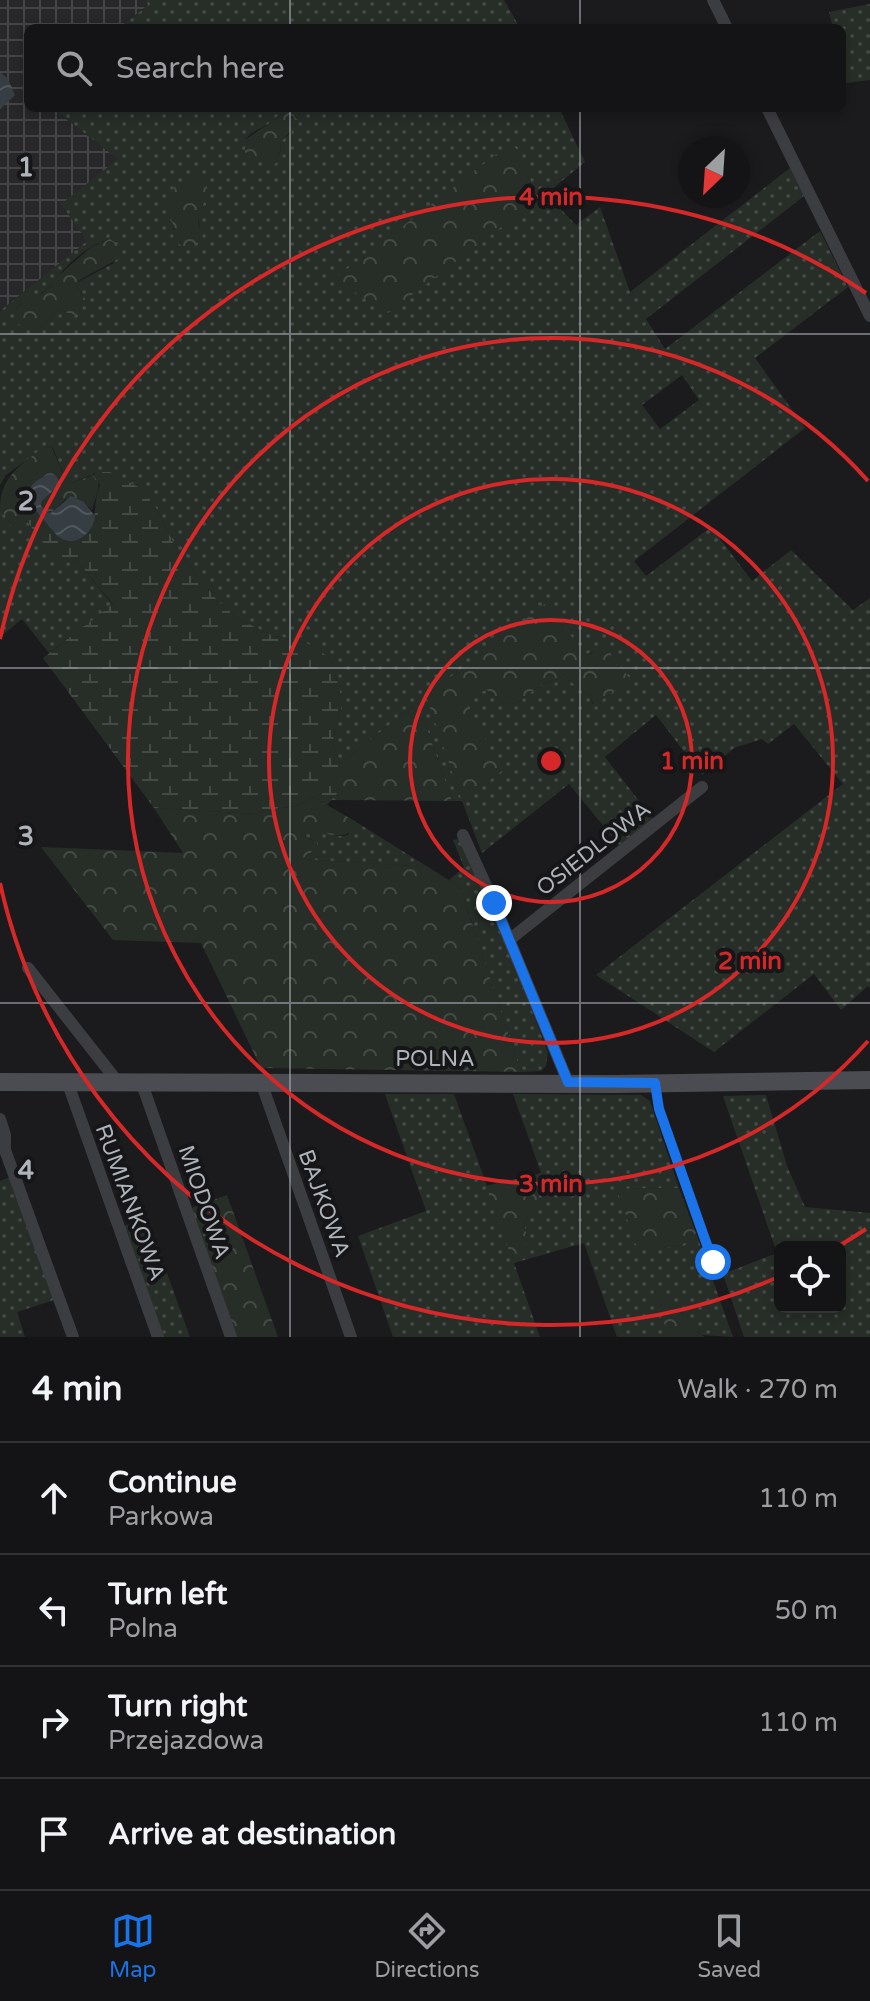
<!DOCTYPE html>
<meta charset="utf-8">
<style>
:root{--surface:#141416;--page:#212123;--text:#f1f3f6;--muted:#9d9ea1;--line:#333335;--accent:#1a73e8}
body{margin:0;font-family:"Varela Round",sans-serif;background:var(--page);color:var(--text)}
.controls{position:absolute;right:24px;bottom:24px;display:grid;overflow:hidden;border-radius:12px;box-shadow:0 4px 12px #0003}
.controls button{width:72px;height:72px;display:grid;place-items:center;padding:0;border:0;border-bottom:2px solid var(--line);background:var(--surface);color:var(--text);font:40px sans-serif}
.compass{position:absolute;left:678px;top:136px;width:72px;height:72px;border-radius:50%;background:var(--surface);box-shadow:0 4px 12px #0003;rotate:205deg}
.stop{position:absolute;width:24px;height:24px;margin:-18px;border:6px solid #1a73e8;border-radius:50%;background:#fff}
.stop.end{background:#1a73e8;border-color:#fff;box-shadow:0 2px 8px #0008}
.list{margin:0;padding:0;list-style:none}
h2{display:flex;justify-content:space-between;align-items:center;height:104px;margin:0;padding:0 32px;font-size:34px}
h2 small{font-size:26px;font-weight:400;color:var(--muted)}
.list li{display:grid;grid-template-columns:52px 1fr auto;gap:24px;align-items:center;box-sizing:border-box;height:112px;padding:0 32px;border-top:2px solid var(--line)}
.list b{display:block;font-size:30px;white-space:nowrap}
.list p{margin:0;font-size:26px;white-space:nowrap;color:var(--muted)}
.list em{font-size:26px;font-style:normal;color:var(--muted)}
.icon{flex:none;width:44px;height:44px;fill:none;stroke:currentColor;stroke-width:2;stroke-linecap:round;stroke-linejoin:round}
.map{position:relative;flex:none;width:870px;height:1337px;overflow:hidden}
.search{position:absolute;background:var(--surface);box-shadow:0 4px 12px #0003;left:24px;right:24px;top:24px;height:88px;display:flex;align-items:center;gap:20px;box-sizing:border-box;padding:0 28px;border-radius:12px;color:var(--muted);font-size:30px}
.sheet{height:552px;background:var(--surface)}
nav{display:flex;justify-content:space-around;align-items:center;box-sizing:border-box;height:112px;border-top:2px solid var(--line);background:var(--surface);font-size:22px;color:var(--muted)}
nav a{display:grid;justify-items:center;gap:4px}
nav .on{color:var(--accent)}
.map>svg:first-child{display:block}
</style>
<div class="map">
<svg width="870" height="1337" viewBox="0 0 870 1337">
<defs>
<pattern id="industrial-grid" width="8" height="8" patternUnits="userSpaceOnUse" patternTransform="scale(2)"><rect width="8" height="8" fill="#272729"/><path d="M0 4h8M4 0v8" fill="none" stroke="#444446"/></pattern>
<pattern id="grass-dots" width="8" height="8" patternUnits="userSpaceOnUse" patternTransform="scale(2)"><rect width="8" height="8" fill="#272e28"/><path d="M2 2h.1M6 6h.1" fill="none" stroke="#444a45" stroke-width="1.8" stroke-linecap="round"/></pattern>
<pattern id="forest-crowns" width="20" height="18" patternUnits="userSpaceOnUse" patternTransform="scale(2)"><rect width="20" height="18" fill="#272e28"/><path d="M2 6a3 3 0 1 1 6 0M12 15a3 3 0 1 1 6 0" fill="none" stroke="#444a45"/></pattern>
<pattern id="wetland-marsh" width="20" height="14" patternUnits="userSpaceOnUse" patternTransform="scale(2)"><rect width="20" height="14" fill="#272e28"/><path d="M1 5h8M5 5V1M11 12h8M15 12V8" fill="none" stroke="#444a45"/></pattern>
<pattern id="water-waves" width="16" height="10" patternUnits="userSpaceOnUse" patternTransform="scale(2)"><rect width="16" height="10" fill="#363e44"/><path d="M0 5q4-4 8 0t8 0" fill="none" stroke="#51585d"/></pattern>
</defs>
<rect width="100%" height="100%" fill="#1b1b1d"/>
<polygon fill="url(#industrial-grid)" points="0,0 145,0 148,5 119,28 28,28 28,108 52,108 118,159 88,241 0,311"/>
<g fill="url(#grass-dots)" fill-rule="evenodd">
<polygon points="145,0 504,0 520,28 119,28 148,5"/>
<polygon points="870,4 870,80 846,83 842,67 842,28 833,28 829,12"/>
<path d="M 52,108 L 559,108 L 585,162 L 546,194 L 576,225 L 600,207 L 630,292 L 790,168 L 804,196 L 646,319 L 665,349 L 820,231 L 848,287 L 755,358 L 805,428 L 634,561 L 646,576 L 711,527 L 752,581 L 791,550 L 853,610 L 870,598 L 870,988 L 868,986 L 841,1010 L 814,974 L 714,1052 L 596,975 L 843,784 L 794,724 L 768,744 L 762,739 L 734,748 L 702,775 L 656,715 L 605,757 L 653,819 L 619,845 L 569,784 L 482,853 L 462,801 L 452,801 L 425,723 L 412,707 L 340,764 L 333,744 L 335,727 L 341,709 L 341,697 L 332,660 L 314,647 L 299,640 L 273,636 L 235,617 L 217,600 L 177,550 L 155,506 L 98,472 L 71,483 L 66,481 L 53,448 L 46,446 L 6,475 L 0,485 L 0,311 L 87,241 L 61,204 L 118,159 ZM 278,116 L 292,132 L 281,141 L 280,155 L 255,156 L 245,140 C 254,128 269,127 278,116 ZM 511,144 C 529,160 532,180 532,204 ZM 204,202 L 198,215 L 200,231 L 173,235 L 173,225 ZM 111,239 L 114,263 L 78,282 L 77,287 L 83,295 L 73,315 L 60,310 L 41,327 L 14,312 C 22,298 33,299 45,291 C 51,287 54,282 58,276 C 71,261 90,243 111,239 ZM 682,375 L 699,400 L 660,429 L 642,405 ZM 549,602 L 583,656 L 600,649 L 593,705 L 590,696 L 565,677 L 542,684 L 516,704 L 505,703 L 487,690 L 473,692 L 465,701 L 426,696 Z"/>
<polygon points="0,507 13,528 25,519 62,566 74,557 113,605 49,653 22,619 0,637"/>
<path d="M 353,820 L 428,867 L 302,859 L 309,854 L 313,840 L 305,836 L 306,833 C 320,828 333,839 348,835 Z"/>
<polygon points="459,839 492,906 548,1053 546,1066 541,1071 521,1072 460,887 449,880 464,867 453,840"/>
<path d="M 385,1094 L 454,1094 L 511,1253 L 520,1253 C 529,1243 527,1235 524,1224 L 545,1184 L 513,1094 L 641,1095 L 650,1101 L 679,1188 L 617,1189 L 637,1247 C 656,1248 685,1251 696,1233 L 733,1337 L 702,1335 L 687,1324 L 681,1310 L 654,1293 L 669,1337 L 617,1337 L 584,1243 L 514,1263 L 540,1337 L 393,1337 L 358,1236 L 426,1211 Z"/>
<path d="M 766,1095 L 787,1166 L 805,1207 L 870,1213 L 870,1337 L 744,1337 L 723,1274 L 777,1253 L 723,1096 ZM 780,1247 L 840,1247 L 840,1307 L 780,1307 Z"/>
<polygon points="10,1177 54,1300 17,1312 25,1337 0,1337 0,1181"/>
<polygon points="147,1218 190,1337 164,1337 124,1226"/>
</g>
<g fill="url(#forest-crowns)">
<polygon points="287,111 297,119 297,125 281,141 279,161 273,165 262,158 251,158 245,152 245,140"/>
<polygon points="511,143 529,165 532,204 388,313 334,279"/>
<path d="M 193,176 L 197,176 L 207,187 C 206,206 191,217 203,235 C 197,246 180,253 174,237 C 170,228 175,235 173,225 C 172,219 167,213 167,207 C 164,190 181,182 193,176 Z"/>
<path d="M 110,239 L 122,248 L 118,259 L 78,281 L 77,287 L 86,300 L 81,312 L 73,315 L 60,310 L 41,327 L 33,331 C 21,328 15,324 14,311 L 25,299 L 43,293 L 51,286 L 57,277 L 91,247 Z"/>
<path d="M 46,446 L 52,448 L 66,481 L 71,483 L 93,475 C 104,484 95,497 92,510 L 84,502 L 66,499 L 51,513 L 46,512 L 41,506 L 42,501 L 57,487 L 33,508 L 36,511 L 13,529 C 10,521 3,514 0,507 C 0,475 26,461 46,446 Z"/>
<polygon points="549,601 583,655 590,654 604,645 630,679 594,706 590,696 565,677 542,684 516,704 505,703 487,690 473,692 465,701 502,771 462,801 426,696"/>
<polygon points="412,707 425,723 452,801 330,800 339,791 340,764"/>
<path d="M 313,797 L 353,820 C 352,848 323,828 306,833 L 305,836 L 317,843 L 318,847 L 302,859 L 428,867 L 460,887 L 521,1072 L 261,1068 L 201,943 L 113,940 L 41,847 L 183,853 L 154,808 L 258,814 L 267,810 L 297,806 Z"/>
<path d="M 541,1173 L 545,1185 L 524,1224 C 527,1235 529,1243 520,1253 L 510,1253 L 486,1186 Z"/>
<path d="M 679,1188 L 696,1233 C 685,1251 656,1248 637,1248 L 617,1189 Z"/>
<polygon points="227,1195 278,1337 234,1337 189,1209"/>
<path d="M 653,1293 C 686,1300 678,1322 705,1337 L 669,1337 Z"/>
</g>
<path fill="url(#wetland-marsh)" d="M 98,472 L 110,472 L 138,487 L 155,506 L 177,550 L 217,600 L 235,617 L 273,636 L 299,640 L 315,647 L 332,660 L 341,697 L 341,709 L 335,727 L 333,744 L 340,764 L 340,783 L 339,791 L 327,805 L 313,797 L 297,806 L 267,810 L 258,814 L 154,808 L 43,658 L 113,604 L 74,557 L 62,567 L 25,519 L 36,511 L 43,519 L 77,539 C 101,528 91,507 100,485 L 93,475 Z"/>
<g fill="url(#water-waves)">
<polygon points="0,72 8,79 15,95 0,109"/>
<path d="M 48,475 L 55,475 L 59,481 L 57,487 L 42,501 L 41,506 L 46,512 L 51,513 L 71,496 L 84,502 L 95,516 C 94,532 75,549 59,537 C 53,532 48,524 42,518 C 26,500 21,486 48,475 Z"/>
</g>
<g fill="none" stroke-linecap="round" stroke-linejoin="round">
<polyline stroke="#3c3d41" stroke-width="6" points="655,1087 659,1109 713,1262"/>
<g stroke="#3c3d41" stroke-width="12">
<polyline points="713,0 727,28"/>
<polyline points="767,108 870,316"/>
<polyline points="463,835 494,903 568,1082"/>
<polyline points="509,940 702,787"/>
<polyline points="28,968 117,1081"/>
<polyline points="67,1081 158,1337"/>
<polyline points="141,1081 231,1337"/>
<polyline points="261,1082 351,1337"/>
<polyline points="0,1119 5,1135 5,1150 73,1337"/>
</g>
<polyline stroke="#4a4c51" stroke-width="18" points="0,1082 615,1084 870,1080"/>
</g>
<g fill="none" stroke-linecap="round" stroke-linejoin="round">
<polyline stroke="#1a73e8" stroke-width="10" points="494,903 568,1082 655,1083 659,1109 713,1262"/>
</g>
<path fill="none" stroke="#afb3ba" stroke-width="2" stroke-opacity="0.55" d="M 290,0 L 290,28M 580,0 L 580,28M 290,108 L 290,1337M 580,108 L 580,1337M 0,334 L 870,334M 0,668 L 870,668M 0,1003 L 870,1003"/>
<g fill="none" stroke="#d62828" stroke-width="4">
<circle cx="551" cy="761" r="141"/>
<circle cx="551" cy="761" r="282"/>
<path d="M868 1041A423 423 0 1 1 868 481"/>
<path d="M866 1229A564 564 0 0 1 837 1247M776 1278A564 564 0 0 1 0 883M0 639A564 564 0 0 1 866 293"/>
</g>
<g text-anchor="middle" stroke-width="8" stroke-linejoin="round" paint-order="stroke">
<g font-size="22" fill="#afb3ba" stroke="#161618">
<text transform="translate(593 848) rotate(-38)" y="8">OSIEDLOWA</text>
<text x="435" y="1066">POLNA</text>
<text transform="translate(131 1202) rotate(70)" y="8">RUMIANKOWA</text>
<text transform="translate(205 1202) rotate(71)" y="8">MIODOWA</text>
<text transform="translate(325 1203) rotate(70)" y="8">BAJKOWA</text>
</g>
</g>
<g font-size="26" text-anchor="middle" font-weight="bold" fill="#afb3ba" stroke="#161618" stroke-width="8" stroke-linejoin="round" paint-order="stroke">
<text x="26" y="176">1</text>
<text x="26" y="510">2</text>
<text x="26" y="845">3</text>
<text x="26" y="1179">4</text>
</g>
<circle cx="551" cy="761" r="12" fill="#d62828" stroke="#161618" stroke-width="4"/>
<g font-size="24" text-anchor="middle" font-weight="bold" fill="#d62828" stroke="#161618" stroke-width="8" stroke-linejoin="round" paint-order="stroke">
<text x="551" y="205">4 min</text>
<text x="692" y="769">1 min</text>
<text x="750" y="969">2 min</text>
<text x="551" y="1192">3 min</text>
</g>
</svg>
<div class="controls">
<button><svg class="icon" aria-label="locate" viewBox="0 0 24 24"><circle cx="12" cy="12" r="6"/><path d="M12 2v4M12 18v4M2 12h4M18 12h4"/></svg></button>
</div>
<svg class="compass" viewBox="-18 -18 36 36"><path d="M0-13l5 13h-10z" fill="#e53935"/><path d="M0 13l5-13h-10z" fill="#9d9ea1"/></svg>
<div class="stop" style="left:713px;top:1262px"></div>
<div class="stop end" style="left:494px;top:903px"></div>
<div class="search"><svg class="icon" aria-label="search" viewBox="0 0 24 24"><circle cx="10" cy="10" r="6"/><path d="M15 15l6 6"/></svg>Search here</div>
</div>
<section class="sheet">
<h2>4 min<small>Walk · 270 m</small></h2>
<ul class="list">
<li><svg class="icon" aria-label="ahead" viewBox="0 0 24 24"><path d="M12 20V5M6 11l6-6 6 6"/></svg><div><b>Continue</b><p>Parkowa</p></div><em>110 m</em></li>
<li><svg class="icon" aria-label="left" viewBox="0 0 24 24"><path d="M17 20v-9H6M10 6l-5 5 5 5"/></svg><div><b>Turn left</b><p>Polna</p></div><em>50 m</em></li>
<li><svg class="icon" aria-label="right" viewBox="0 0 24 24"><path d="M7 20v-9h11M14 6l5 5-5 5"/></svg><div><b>Turn right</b><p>Przejazdowa</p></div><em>110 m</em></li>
<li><svg class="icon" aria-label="arrive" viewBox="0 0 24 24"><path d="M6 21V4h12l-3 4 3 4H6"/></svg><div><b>Arrive at destination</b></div></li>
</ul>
</section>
<nav>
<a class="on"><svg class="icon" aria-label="map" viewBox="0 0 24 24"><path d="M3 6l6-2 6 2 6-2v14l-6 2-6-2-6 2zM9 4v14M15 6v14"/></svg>Map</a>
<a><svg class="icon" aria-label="directions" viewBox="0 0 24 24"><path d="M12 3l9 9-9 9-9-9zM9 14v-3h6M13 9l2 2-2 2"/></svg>Directions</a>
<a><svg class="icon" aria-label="saved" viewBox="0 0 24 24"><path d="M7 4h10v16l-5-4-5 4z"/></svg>Saved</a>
</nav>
